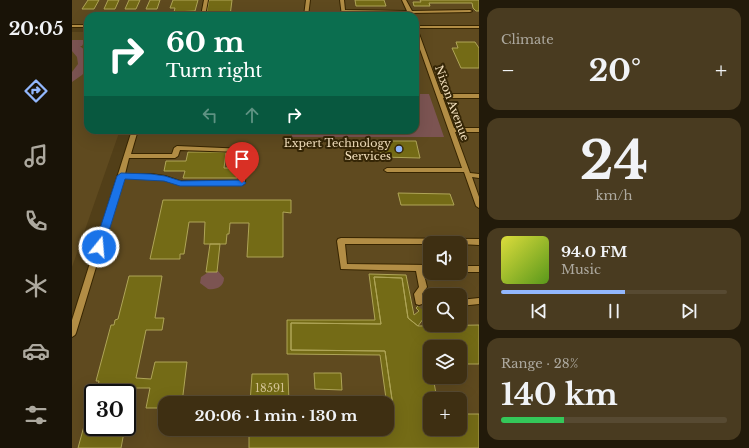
<!DOCTYPE html>
<meta charset="utf-8">
<style>
:root{--surface:#3e2f12;--page:#493b20;--text:#f1f3f6;--muted:#ada99f;--line:#574a32;--accent:#92b7fd}
body{margin:0;font-family:"Libre Baskerville",serif;background:var(--page);color:var(--text);height:100vh;display:flex;flex-direction:column;font-size:15px;white-space:nowrap}
*{box-sizing:border-box;margin:0}
p{font-size:13px;color:var(--muted)}
.icon{flex:none;width:22px;height:22px;fill:none;stroke:currentColor;stroke-width:2;stroke-linecap:round;stroke-linejoin:round}
.map{position:relative;flex:1;overflow:hidden}
.side{display:flex;flex-direction:column;gap:8px;padding:8px;background:#221a0a;width:270px}
.side>*{flex:none}
.hud{position:absolute;left:12px;top:12px;width:335px;height:122px;border-radius:12px;box-shadow:0 4px 16px #0002,0 0 0 1px var(--line);background:#0b6e4f;color:#fff;overflow:hidden}
.controls{position:absolute;left:351px;top:236px;display:grid;gap:8px}
.controls a{display:grid;place-items:center;width:44px;height:44px;border-radius:8px;background:var(--surface);box-shadow:0 4px 16px #0002,0 0 0 1px var(--line);font-size:20px}
.speed{position:absolute;left:12px;top:384px;display:flex;gap:8px;font-size:20px;font-weight:700;text-align:center}
.speed>*{display:grid;place-content:center;width:52px;height:52px;border-radius:50%;background:var(--surface);box-shadow:0 4px 16px #0002,0 0 0 1px var(--line);line-height:1}
.speed .limit{border:2px solid #111;border-radius:6px;background:#fff;color:#111}
.pin{position:absolute;display:grid;place-items:center;width:34px;height:34px;color:#fff;margin:-41px -17px;border-radius:50% 50% 50% 0;rotate:-45deg;box-shadow:0 0 4px #0007}
.pin .icon{rotate:45deg}
.me{position:absolute;width:44px;margin:-22px;rotate:17deg;stroke-linejoin:round;filter:drop-shadow(0 0 3px #0008)}
.turn{display:flex;align-items:center;gap:14px;height:84px;padding:0 16px;font-size:18px}
.turn .icon{width:52px;height:52px;stroke-width:2.5}
.turn b{display:block;font-size:28px;line-height:34px}
.lanes{display:flex;align-items:center;height:38px;padding:0 16px;background:#0003;justify-content:center;gap:20px;direction:ltr}
.lanes .off{opacity:.35}
.big{font-size:30px;font-weight:700;line-height:1.1}
.side .tile{flex:1;display:flex;flex-direction:column;justify-content:center;gap:6px;min-width:0;padding:0 14px;border-radius:12px;background:var(--page)}
.side .dial{align-items:center;gap:0}
.dial b{font-size:52px;line-height:1}
.song{display:flex;align-items:center;gap:12px}
.cover{width:48px;height:48px;border-radius:6px;background:linear-gradient(135deg,hsl(60 70% 55%),hsl(90 70% 35%))}
.played{height:4px;border-radius:2px;background:linear-gradient(90deg,var(--accent) 55%,var(--line) 55%)}
.keys{display:flex;justify-content:space-around;direction:ltr}
.heat{display:flex;justify-content:space-between;align-items:center;font-size:22px;direction:ltr}
.charge{height:6px;border-radius:3px;background:linear-gradient(90deg,#34c759 28%,var(--line) 0)}
.trip{position:absolute;left:86px;top:396px;width:236px;height:40px;border-radius:12px;background:var(--surface);box-shadow:0 4px 16px #0002,0 0 0 1px var(--line);font-weight:700;line-height:40px;text-align:center}
main{display:flex;flex:1;min-height:0}
.tabs{display:flex;flex-direction:column;width:72px;justify-content:space-around;align-items:center;background:#191307;color:var(--muted)}
.tabs .icon{width:28px;height:28px}
.tabs .active{color:var(--accent)}
.tabs b{font-size:18px;color:var(--text)}
.map>svg:first-child{display:block}
.built{fill:#5f4a1f;fill-rule:evenodd}
.green{fill:#7c5452}
.building{fill:#746b16;stroke:#afa557}
.lines{fill:none;stroke-linecap:round;stroke-linejoin:round}
.minor-tunnel{stroke:#6a5731;stroke-width:8;stroke-dasharray:8 4.5;stroke-linecap:butt}
.minor-casing{stroke:#372500;stroke-width:2}
.minor{fill:#b28d45;fill-rule:evenodd}
.route{fill:#1a73e8;stroke:#114b97}
.poi-dot{fill:#92b7fd;stroke:#352606;stroke-width:1.5}
.labels{text-anchor:middle;dominant-baseline:central;stroke-width:4;stroke-linejoin:round;paint-order:stroke}
.street-label{font-size:11px;fill:#f3e0bd;stroke:#352606}
.poi-label{font-size:11px;fill:#f3e0bd;stroke:#352606;text-anchor:end}
.near-number-label{font-size:11px;fill:#d3c393}
</style>
<main>
<nav class="tabs">
<b>20:05</b>
<svg class="icon active" aria-label="directions" viewBox="0 0 24 24"><path d="M12 3l9 9-9 9-9-9zM9 14v-3h6M13 9l2 2-2 2"/></svg>
<svg class="icon" aria-label="music" viewBox="0 0 24 24"><path d="M9 18V5l10-2v13"/><circle cx="6" cy="18" r="3"/><circle cx="16" cy="16" r="3"/></svg>
<svg class="icon" aria-label="phone" viewBox="0 0 24 24"><path d="M5 4h4l2 5-3 2q2 4 5 5l2-3 5 2v4C11 20 4 13 5 4z"/></svg>
<svg class="icon" aria-label="climate" viewBox="0 0 24 24"><path d="M12 3v18M4 7l16 10M4 17L20 7"/></svg>
<svg class="icon" aria-label="car" viewBox="0 0 24 24"><path d="M5 17H2v-5l4-1 3-4h7l3 4 3 1v5h-3M9 17h6M6 11h13"/><circle cx="7" cy="17" r="2"/><circle cx="17" cy="17" r="2"/></svg>
<svg class="icon" aria-label="filters" viewBox="0 0 24 24"><path d="M4 7h16M4 17h16"/><circle cx="9" cy="7" r="2"/><circle cx="15" cy="17" r="2"/></svg>
</nav>
<div class="map">
<svg width="407" height="448" viewBox="0 0 407 448">
<rect width="100%" height="100%" fill="#523f18"/>
<!-- built -->
<path class="built" d="M 0,0 L 407,0 L 407,448 L 0,448 L 0,333 L 63,130 L 343,130 L 343,16 L 16,16 L 16,26 L 0,26 ZM 358,243 L 388,243 L 388,273 L 358,273 ZM 358,295 L 388,295 L 388,325 L 358,325 ZM 358,347 L 388,347 L 388,377 L 358,377 ZM 21,393 L 55,393 L 55,427 L 21,427 ZM 358,399 L 388,399 L 388,429 L 358,429 ZM 93,403 L 315,403 L 315,429 L 93,429 Z
M 0,32 L 16,32 L 16,130 L 48,130 L 0,267 Z"/>
<!-- green -->
<path class="green" d="M 0,40 L 13,40 L 10,46 L 8,46 L 16,53 L 16,68 L 10,75 L 0,82 L 0,72 L 6,64 L 5,57 L 0,51 Z
M 343,94 L 357,94 L 372,137 L 220,137 L 220,130 L 343,130 Z
M 138,271 L 146,271 L 152,278 C 152,287 144,290 136,289 L 128,283 L 129,277 Z"/>
<!-- building -->
<path class="building" d="M 16,0 L 27,0 L 22,9 L 10,9 Z
M 36,0 L 47,0 L 43,9 L 32,9 Z
M 57,0 L 68,0 L 64,9 L 53,9 Z
M 78,0 L 88,0 L 85,9 L 74,9 Z
M 101,0 L 126,0 L 123,11 L 102,12 L 103,8 L 98,8 Z
M 137,0 L 160,0 L 158,16 L 134,16 Z
M 283,0 L 312,0 L 314,6 L 284,6 Z
M 348,0 L 407,0 L 407,11 L 404,11 L 401,8 L 400,3 L 357,3 L 358,6 L 342,6 L 341,2 L 349,2 Z
M 49,13 L 92,14 L 91,16 L 48,16 Z
M 384,42 L 403,42 L 407,48 L 407,68 L 389,68 L 380,48 L 386,48 Z
M 306,141 L 344,141 L 348,158 L 310,157 Z
M 116,152 L 154,152 L 152,168 L 166,168 L 165,178 L 111,178 L 113,171 L 92,171 L 94,161 L 114,161 Z
M 326,193 L 378,194 L 382,205 L 329,205 Z
M 91,200 L 219,200 L 219,213 L 211,212 L 211,257 L 175,257 L 177,223 L 158,223 L 157,234 L 155,234 L 154,244 L 132,244 L 133,222 L 117,222 L 112,254 L 108,254 L 108,259 L 78,259 Z
M 138,244 L 148,244 L 145,272 L 134,272 Z
M 297,274 L 334,275 L 342,315 L 347,311 L 344,308 L 354,298 L 358,301 L 358,318 L 354,315 L 346,326 L 336,318 L 330,278 L 302,277 L 309,324 L 219,323 L 219,350 L 313,351 L 322,413 L 316,413 L 308,355 L 215,354 L 215,320 L 303,320 Z
M 57,276 L 90,276 L 83,318 L 92,318 L 90,330 L 74,330 L 64,378 L 79,379 L 83,362 L 115,362 L 110,403 L 93,403 L 93,408 L 74,408 L 78,388 L 61,388 L 55,417 L 55,393 L 21,393 L 21,427 L 53,427 L 49,448 L 6,448 L 23,386 L 26,386 L 27,381 L 24,381 L 39,325 L 42,325 L 43,320 L 46,319 Z
M 302,277 L 330,278 L 336,318 L 346,326 L 407,325 L 407,364 L 388,364 L 388,347 L 358,347 L 358,377 L 361,377 L 365,399 L 358,399 L 358,429 L 388,429 L 388,414 L 407,414 L 407,448 L 177,448 L 177,429 L 315,429 L 315,413 L 322,413 L 313,351 L 219,350 L 219,323 L 309,324 Z
M 242,373 L 269,373 L 270,390 L 243,389 Z
M 180,374 L 216,374 L 217,403 L 178,403 Z"/>
<g class="lines">
<!-- minor-tunnel -->
<path class="minor-tunnel" d="M 347,302 L 358,310"/>
<!-- minor casing -->
<g class="minor-casing">
<path id="minor" d="M 132,0 L 136,0 L 133,16 L 129,16 Z
M 234,0 L 238,0 L 236,16 L 232,16 Z
M 268,0 L 272,0 L 273,10 L 335,11 L 330,0 L 334,0 L 340,11 L 398,10 L 400,11 L 398,12 L 341,13 L 341,16 L 337,16 L 336,13 L 274,12 L 274,16 L 270,16 Z
M 0,25 L 16,25 L 16,27 L 0,27 Z
M 343,26 L 407,26 L 407,28 L 345,28 L 369,94 L 407,94 L 407,98 L 371,98 L 382,128 L 407,128 L 407,132 L 383,132 L 398,173 L 407,174 L 407,178 L 400,177 L 407,197 L 407,208 L 404,206 L 392,172 L 315,172 L 312,170 L 315,168 L 390,168 L 343,35 Z
M 60,130 L 66,130 L 59,154 L 100,154 L 102,148 L 105,146 L 173,149 L 174,150 L 173,183 L 170,185 L 108,185 L 92,180 L 79,178 L 51,178 L 4,333 L 3,335 L 0,337 L 0,320 ZM 108,150 L 168,152 L 167,181 L 108,181 L 93,176 L 79,174 L 53,174 L 57,158 L 103,158 L 106,156 Z
M 269,238 L 407,239 L 407,245 L 388,244 L 388,243 L 358,243 L 358,244 L 273,244 L 275,264 L 358,265 L 358,271 L 351,271 L 355,287 L 350,294 L 351,302 L 350,304 L 347,305 L 344,304 L 342,294 L 347,287 L 344,271 L 269,269 L 265,241 L 266,239 Z
M 388,266 L 407,266 L 407,272 L 388,272 Z
M 407,298 L 407,304 L 388,306 L 388,300 Z"/>
</g>
<!-- minor -->
<use href="#minor" class="minor"/>
</g>
<!-- route -->
<path class="route" d="M 49,173 L 79,174 L 93,176 L 109,181 L 170,180 L 174,183 L 170,186 L 108,186 L 92,181 L 53,179 L 32,247 L 31,249 L 24,249 L 22,247 L 45,176 Z"/>
<!-- markers -->
<circle class="poi-dot" cx="327" cy="149" r="4"/>
<g class="labels">
<!-- street labels -->
<g class="street-label">
<text transform="translate(380 103) rotate(70)">Nixon Avenue</text>
</g>
<!-- poi labels -->
<g class="poi-label">
<text x="319" y="143">Expert Technology<tspan x="319" dy="13">Services</tspan></text>
</g>
<!-- near-number labels -->
<g class="near-number-label">
<text x="198" y="388">18591</text>
</g>
</g>
</svg>
<div class="controls">
<a><svg class="icon" aria-label="sound" viewBox="0 0 24 24"><path d="M4 9h4l5-4v14l-5-4H4zM17 9q2 3 0 6"/></svg></a>
<a><svg class="icon" aria-label="search" viewBox="0 0 24 24"><circle cx="10" cy="10" r="6"/><path d="M15 15l6 6"/></svg></a>
<a><svg class="icon" aria-label="layers" viewBox="0 0 24 24"><path d="M12 4l9 5-9 5-9-5zM3 14l9 5 9-5"/></svg></a>
<a>+</a>
</div>
<div class="speed"><div class="limit">30</div></div>
<div class="pin" style="left:170px;top:183px;background:#d93025"><svg class="icon" aria-label="arrive" viewBox="0 0 24 24"><path d="M6 21V4h12l-3 4 3 4H6"/></svg></div>
<svg class="me" style="left:27px;top:247px" viewBox="-20 -20 40 40"><circle r="17" fill="#1a73e8" stroke="#fff" stroke-width="3"/><path d="M0-11L8 9 0 5-8 9z" fill="#fff"/></svg>
<div class="trip">20:06 · 1 min · 130 m</div>
<div class="hud">
<div class="turn"><svg class="icon" aria-label="right" viewBox="0 0 24 24"><path d="M7 20v-9h11M14 6l5 5-5 5"/></svg><div><b>60 m</b>Turn right</div></div>
<div class="lanes"><svg class="icon off" aria-label="left" viewBox="0 0 24 24"><path d="M17 20v-9H6M10 6l-5 5 5 5"/></svg><svg class="icon off" aria-label="ahead" viewBox="0 0 24 24"><path d="M12 20V5M6 11l6-6 6 6"/></svg><svg class="icon" aria-label="right" viewBox="0 0 24 24"><path d="M7 20v-9h11M14 6l5 5-5 5"/></svg></div>
</div>
</div>
<section class="side">
<div class="tile"><p>Climate</p>
<div class="heat"><a>−</a><b class="big">20°</b><a>+</a></div>
</div>
<div class="tile dial"><b>24</b><p>km/h</p></div>
<div class="tile">
<div class="song"><i class="cover"></i><div><b>94.0 FM</b><p>Music</p></div></div>
<div class="played"></div>
<div class="keys"><svg class="icon" aria-label="previous" viewBox="0 0 24 24"><path d="M18 5L8 12l10 7zM5 5v14"/></svg><svg class="icon" aria-label="pause" viewBox="0 0 24 24"><path d="M8 5v14M16 5v14"/></svg><svg class="icon" aria-label="next" viewBox="0 0 24 24"><path d="M6 5l10 7-10 7zM19 5v14"/></svg></div>
</div>
<div class="tile"><p>Range · 28%</p><b class="big">140 km</b><div class="charge"></div></div>
</section>
</main>
